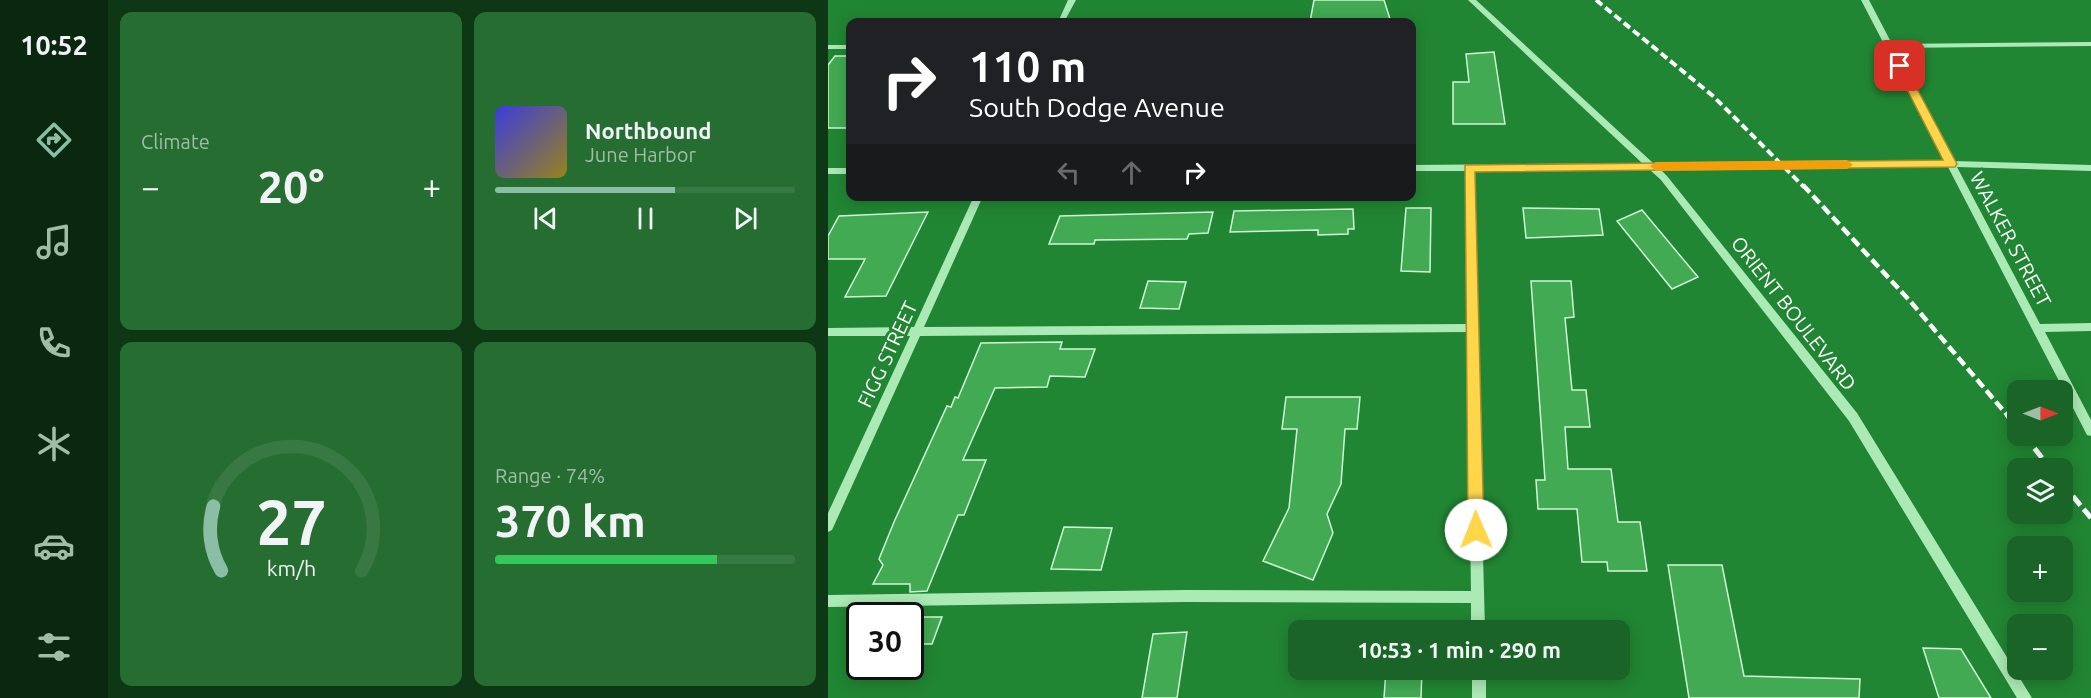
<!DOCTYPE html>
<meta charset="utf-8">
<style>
:root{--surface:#196426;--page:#266d32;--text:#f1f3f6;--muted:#9fbda7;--line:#377843;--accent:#8abfa5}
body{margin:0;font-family:Ubuntu,sans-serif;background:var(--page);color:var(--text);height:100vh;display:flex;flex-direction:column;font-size:22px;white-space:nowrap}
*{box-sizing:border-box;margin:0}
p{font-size:20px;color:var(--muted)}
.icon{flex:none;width:33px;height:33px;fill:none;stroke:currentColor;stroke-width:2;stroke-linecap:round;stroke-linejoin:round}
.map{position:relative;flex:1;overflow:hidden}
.side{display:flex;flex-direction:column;gap:12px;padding:12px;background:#0e3715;width:720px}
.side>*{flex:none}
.hud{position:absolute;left:18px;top:18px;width:570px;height:183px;border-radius:12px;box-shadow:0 3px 15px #0003;background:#202124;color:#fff;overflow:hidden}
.needle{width:39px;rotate:90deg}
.tools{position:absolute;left:1179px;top:380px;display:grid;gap:12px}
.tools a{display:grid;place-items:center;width:66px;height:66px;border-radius:12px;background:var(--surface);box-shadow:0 3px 15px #0003;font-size:30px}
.speed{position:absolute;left:18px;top:602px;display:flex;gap:12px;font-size:30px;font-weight:700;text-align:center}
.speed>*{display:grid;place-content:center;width:78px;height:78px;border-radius:50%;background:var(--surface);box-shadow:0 3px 15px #0003;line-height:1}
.speed .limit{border:3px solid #111;border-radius:9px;background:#fff;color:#111}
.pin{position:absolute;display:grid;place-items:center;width:51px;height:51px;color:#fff;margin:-26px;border-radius:12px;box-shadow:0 3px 9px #0006}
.me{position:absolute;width:66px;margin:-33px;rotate:359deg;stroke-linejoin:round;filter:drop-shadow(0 0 4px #0008)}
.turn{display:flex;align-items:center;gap:21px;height:126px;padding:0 24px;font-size:27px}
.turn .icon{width:78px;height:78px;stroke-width:2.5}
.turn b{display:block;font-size:42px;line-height:51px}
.lanes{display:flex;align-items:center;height:57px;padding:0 24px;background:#0003;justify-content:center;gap:30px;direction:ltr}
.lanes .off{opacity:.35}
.big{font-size:45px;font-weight:600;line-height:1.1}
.side .card{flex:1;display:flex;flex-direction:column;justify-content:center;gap:9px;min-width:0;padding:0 21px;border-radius:12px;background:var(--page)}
.side .dial{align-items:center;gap:0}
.dial svg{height:156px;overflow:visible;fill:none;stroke:var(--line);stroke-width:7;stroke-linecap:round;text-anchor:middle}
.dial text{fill:var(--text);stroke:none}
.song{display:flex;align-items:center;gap:18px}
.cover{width:72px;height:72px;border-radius:9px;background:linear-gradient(135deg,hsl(240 70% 55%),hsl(50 70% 35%))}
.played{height:6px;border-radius:3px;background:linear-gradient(90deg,var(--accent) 60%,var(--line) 60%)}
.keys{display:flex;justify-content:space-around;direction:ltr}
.heat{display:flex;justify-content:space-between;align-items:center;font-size:33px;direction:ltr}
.charge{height:9px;border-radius:4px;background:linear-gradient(90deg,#34c759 74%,var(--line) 0)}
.side .tiles{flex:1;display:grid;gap:12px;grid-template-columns:repeat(2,1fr)}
.trip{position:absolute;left:460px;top:620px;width:342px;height:60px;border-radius:12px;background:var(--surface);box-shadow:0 3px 15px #0003;font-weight:600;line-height:60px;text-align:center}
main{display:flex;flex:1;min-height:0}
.tabs{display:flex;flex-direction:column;width:108px;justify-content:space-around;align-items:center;background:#0a280f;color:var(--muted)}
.tabs .icon{width:42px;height:42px}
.tabs .active{color:var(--accent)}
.tabs b{font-size:27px;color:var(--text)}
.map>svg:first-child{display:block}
.building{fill:#41aa53;stroke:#cff7d5;stroke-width:1.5}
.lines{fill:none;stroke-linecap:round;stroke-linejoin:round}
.minor{fill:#abe9b5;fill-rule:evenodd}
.rail-far2{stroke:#fff;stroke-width:4;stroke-dasharray:8 4;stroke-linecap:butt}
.rail-far1{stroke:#fff;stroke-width:4.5;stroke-dasharray:10 4.5;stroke-linecap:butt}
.rail{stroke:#fff;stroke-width:5;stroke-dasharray:12 5;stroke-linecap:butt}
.route{fill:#ffd54a;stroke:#a68a30;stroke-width:1.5}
.slow{fill:#f59e0b}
.labels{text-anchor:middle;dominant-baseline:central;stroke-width:6;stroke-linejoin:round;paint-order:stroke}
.street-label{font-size:20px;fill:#fff;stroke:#218633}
</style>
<main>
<nav class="tabs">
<b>10:52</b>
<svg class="icon active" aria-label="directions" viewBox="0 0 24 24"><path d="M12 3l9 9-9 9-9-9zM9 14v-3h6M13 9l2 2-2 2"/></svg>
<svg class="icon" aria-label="music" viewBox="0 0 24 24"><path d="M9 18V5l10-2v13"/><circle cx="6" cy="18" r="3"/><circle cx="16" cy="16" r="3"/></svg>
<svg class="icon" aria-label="phone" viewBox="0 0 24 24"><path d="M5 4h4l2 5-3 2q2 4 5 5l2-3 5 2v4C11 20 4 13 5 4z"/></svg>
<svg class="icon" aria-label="climate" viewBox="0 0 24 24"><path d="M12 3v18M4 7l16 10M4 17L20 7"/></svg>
<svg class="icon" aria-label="car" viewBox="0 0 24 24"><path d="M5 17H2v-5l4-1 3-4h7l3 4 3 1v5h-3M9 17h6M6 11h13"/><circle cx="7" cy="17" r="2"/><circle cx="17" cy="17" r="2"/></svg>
<svg class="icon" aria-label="filters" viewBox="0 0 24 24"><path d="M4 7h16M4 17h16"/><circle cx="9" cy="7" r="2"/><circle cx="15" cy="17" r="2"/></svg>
</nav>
<section class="side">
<div class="tiles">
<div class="card"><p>Climate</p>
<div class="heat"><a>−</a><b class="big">20°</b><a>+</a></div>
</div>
<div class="card">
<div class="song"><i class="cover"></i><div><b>Northbound</b><p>June Harbor</p></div></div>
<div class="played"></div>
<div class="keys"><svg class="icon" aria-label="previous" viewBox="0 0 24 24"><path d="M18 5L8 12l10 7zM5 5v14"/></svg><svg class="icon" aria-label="pause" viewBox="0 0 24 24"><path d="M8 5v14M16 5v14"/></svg><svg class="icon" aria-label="next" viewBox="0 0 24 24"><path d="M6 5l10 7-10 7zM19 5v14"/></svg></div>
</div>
<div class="card dial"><svg viewBox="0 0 100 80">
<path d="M14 69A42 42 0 1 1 86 69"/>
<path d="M14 69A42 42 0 0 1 10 36" stroke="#8abfa5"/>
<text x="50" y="56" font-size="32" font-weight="700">27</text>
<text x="50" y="72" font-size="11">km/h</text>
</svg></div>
<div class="card"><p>Range · 74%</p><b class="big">370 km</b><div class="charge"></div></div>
</div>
</section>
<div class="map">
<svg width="1263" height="698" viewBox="0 0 1263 698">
<rect width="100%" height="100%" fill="#218633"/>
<!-- building -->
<path class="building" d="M 486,0 L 556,0 L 562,19 L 543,22 L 482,22 Z
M 666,52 L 677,124 L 625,124 L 625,82 L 641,82 L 638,54 Z
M 7,56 L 22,56 L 22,128 L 0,128 L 0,65 Z
M 578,208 L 603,208 L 602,272 L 573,271 Z
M 695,208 L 771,209 L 775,235 L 698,238 Z
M 525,209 L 526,229 L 520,229 L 520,234 L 490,235 L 490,230 L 402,232 L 406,211 Z
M 814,210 L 870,277 L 844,289 L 789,221 Z
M 100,212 L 58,296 L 17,297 L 37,259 L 0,259 L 0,236 L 11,216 Z
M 385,212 L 380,233 L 361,234 L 359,239 L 267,240 L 266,244 L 221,244 L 232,216 Z
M 320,281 L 358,282 L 351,309 L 312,308 Z
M 703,281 L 743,281 L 746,317 L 737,318 L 744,390 L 758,390 L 762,427 L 737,427 L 740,469 L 783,469 L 790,522 L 812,522 L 819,571 L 780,571 L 779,562 L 754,562 L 749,509 L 710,509 L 708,480 L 717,480 Z
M 234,342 L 232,349 L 267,349 L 257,377 L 222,376 L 219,387 L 167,388 L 135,460 L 158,460 L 136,515 L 130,515 L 99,591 L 82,592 L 82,584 L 45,584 L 55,565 L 51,559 L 66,522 L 119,406 L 123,407 L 127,397 L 130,398 L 153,343 Z
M 458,397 L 532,397 L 529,429 L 517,429 L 513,484 L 499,514 L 505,533 L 485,580 L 435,561 L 461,508 L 469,429 L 454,429 Z
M 236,527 L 284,528 L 273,570 L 223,569 Z
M 840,565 L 894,565 L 916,676 L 1032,679 L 1031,698 L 861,698 Z
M 82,608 L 93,608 L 89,617 L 114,617 L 104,644 L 82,644 Z
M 359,632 L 349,698 L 314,698 L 325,634 Z
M 1095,648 L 1133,649 L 1163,698 L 1111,698 Z
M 558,669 L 594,669 L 593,698 L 556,698 Z"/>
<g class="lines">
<!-- minor -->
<path class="minor" d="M 240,0 L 248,0 L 236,22 L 230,22 Z
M 640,0 L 648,0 L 825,163 L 1117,161 L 1033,0 L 1041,0 L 1064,44 L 1263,42 L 1263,46 L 1066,48 L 1126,161 L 1263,165 L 1263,171 L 1129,167 L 1212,324 L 1263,323 L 1263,331 L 1217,332 L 1263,420 L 1263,436 L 1259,435 L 1120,167 L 832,169 L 839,176 L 1029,413 L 1204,698 L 1189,698 L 1021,421 L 833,180 L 821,169 L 645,171 L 657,630 L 643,630 L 643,603 L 358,602 L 0,607 L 0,595 L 358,590 L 643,591 L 639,332 L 92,336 L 4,530 L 0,532 L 0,513 L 82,336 L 0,336 L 0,328 L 86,327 L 146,196 L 155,196 L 96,327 L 639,324 L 637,171 L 584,171 L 584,165 L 814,163 Z
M 0,45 L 22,45 L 22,49 L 0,49 Z
M 0,168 L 22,168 L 22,174 L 0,174 Z
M 644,669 L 658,669 L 658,698 L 644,698 Z"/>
<!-- rail-far2 -->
<path class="rail-far2" d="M 768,0 L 885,96 L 976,187"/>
<!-- rail-far1 -->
<path class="rail-far1" d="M 975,185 L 1082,301 L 1180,416"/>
<!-- rail -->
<path class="rail" d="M 1179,415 L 1190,428
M 1196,435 L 1222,468
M 1234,483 L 1263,518"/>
</g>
<!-- route -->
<path class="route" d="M 1072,63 L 1077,66 L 1129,164 L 1127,167 L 647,172 L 656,530 L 654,535 L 648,538 L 643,535 L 640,530 L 637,165 L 1115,160 L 1067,66 Z"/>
<!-- slow -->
<path class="slow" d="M 1019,160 L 1025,165 L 1019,169 L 828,171 L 822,166 L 828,162 Z"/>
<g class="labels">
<!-- street labels -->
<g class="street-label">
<text transform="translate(1183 239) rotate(62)">WALKER STREET</text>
<text transform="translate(966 313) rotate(52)">ORIENT BOULEVARD</text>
<text transform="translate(59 354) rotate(-65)">FIGG STREET</text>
</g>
</g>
</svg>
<div class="tools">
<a><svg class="needle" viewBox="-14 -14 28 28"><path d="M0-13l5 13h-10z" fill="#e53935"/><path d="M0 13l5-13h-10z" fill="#9fbda7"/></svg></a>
<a><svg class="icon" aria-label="layers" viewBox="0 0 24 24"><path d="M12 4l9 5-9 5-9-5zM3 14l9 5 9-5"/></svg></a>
<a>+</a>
<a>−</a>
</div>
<div class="speed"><div class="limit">30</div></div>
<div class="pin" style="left:1072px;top:66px;background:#d93025"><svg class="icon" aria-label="arrive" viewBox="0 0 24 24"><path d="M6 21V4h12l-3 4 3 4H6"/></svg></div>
<svg class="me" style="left:648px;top:530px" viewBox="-20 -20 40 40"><circle r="19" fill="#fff"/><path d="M0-13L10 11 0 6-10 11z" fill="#ffd54a"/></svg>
<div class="trip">10:53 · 1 min · 290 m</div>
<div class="hud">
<div class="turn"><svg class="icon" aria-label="right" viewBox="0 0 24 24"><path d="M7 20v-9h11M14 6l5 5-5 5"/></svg><div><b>110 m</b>South Dodge Avenue</div></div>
<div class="lanes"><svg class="icon off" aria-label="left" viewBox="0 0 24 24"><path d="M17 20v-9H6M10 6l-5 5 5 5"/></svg><svg class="icon off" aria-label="ahead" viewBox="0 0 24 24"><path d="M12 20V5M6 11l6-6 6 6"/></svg><svg class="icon" aria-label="right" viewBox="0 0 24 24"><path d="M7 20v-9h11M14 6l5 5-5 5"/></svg></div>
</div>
</div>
</main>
